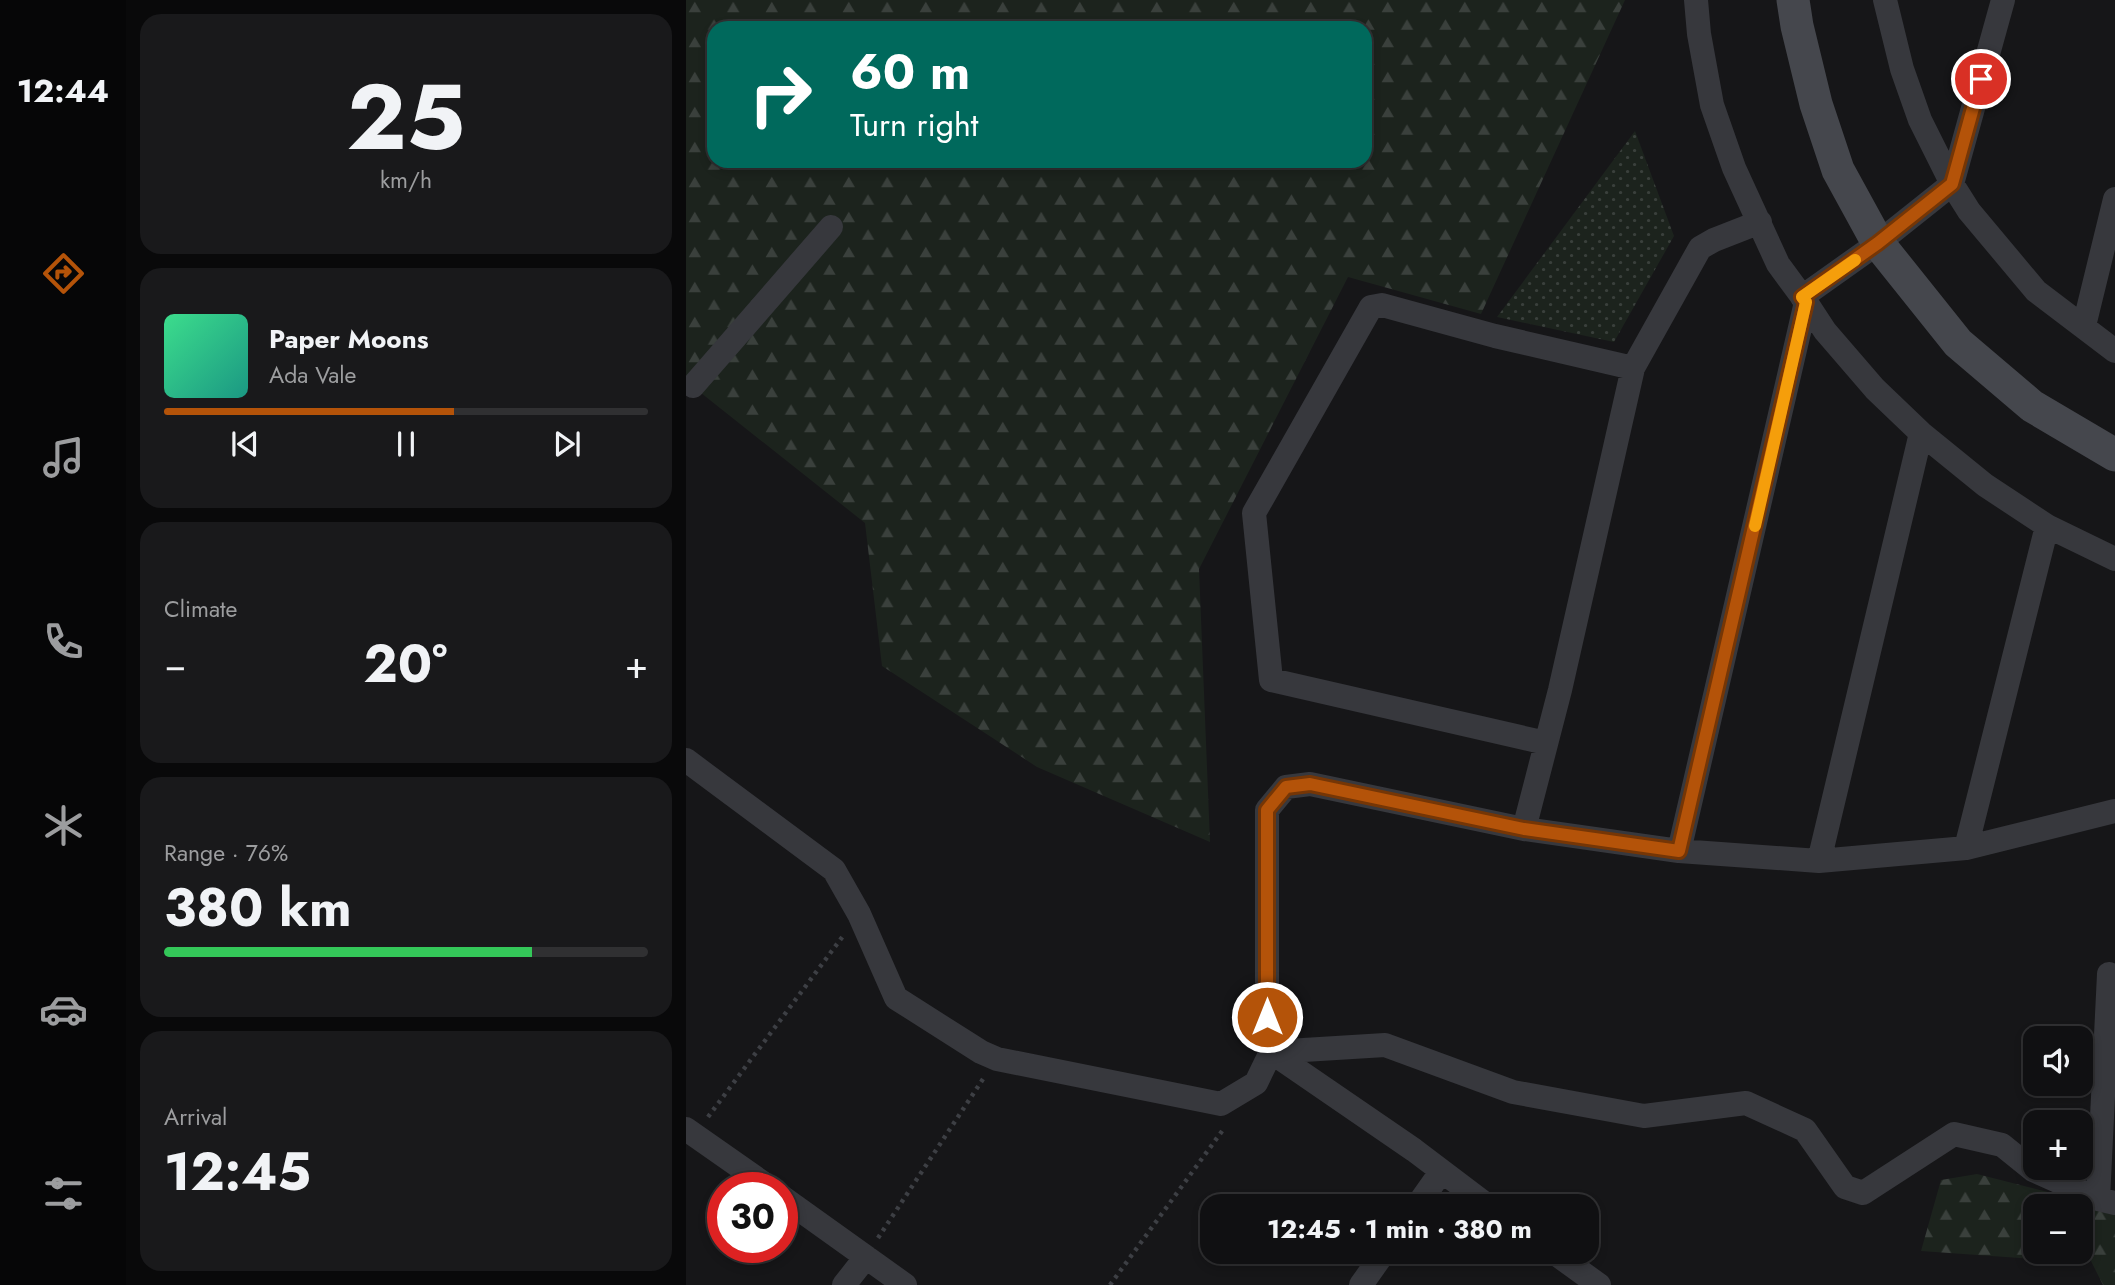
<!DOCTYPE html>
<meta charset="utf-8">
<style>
:root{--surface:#101012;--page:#19191b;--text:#f1f3f6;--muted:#9c9d9f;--line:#303032;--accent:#b45309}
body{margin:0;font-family:Jost,sans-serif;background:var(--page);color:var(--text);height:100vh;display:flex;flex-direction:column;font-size:26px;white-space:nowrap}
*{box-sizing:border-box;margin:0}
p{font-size:23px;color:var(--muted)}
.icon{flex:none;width:38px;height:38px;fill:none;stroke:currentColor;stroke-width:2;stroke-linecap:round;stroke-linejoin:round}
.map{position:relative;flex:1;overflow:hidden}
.details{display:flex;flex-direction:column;gap:14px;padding:14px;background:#09090a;width:560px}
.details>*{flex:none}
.banner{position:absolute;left:21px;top:21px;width:665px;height:147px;border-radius:21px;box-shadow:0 4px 10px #0003,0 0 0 2px var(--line);background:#00695c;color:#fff;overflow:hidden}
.controls{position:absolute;left:1337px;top:1026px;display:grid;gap:14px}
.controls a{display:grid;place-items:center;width:70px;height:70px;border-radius:14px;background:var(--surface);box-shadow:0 4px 10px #0003,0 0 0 2px var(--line);font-size:35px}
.speed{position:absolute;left:21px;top:1172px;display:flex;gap:14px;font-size:35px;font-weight:700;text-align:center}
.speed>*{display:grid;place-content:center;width:91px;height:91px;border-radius:50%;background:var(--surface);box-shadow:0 4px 10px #0003,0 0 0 2px var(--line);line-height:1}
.speed .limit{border:10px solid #d22;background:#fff;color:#111}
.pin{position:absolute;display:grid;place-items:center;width:60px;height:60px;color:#fff;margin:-30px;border:4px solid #fff;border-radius:50%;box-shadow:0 2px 7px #0007}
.me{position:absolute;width:77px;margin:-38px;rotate:0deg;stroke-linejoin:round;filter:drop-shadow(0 0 5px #0008)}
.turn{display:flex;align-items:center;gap:24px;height:147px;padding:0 28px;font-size:32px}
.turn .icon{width:91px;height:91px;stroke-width:2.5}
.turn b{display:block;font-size:49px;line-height:60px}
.big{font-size:52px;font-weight:700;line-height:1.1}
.details .widget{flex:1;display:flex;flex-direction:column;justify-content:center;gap:10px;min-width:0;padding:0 24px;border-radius:21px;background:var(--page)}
.details .dial{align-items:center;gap:0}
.dial b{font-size:91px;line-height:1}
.song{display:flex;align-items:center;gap:21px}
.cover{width:84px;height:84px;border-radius:10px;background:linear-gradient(135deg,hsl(150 70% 55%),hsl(170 70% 35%))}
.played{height:7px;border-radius:4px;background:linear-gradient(90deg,var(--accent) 60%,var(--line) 60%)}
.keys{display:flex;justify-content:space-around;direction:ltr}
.heat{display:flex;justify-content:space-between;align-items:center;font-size:38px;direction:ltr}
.charge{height:10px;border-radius:5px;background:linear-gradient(90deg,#34c759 76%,var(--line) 0)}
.trip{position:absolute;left:514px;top:1194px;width:399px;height:70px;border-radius:21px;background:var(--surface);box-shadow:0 4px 10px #0003,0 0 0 2px var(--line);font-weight:700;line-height:70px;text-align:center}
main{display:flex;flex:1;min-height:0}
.tab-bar{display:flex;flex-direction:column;width:126px;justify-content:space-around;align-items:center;background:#060607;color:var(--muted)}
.tab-bar .icon{width:49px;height:49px}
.tab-bar .selected{color:var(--accent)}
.tab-bar b{font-size:32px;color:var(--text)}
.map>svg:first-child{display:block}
.forest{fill:url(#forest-firs);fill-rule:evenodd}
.park{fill:url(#park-dots)}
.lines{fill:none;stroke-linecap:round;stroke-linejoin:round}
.path{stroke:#3d3f44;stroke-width:4.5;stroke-dasharray:3.5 5;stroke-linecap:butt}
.street{stroke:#37383d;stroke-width:24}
.secondary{stroke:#45474d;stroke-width:33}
.route-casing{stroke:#753606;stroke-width:18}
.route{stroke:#b45309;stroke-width:12}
.slow{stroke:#f59e0b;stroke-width:12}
</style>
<main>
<nav class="tab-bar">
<b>12:44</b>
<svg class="icon selected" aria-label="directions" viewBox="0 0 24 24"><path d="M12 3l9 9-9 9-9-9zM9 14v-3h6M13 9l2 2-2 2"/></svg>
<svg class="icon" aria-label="music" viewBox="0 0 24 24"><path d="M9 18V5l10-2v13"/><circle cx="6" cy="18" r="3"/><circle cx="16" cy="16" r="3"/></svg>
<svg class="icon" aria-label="phone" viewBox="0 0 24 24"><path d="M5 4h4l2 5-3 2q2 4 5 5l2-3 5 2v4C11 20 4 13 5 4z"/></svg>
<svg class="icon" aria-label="climate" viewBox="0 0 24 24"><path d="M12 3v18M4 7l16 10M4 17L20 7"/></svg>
<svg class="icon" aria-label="car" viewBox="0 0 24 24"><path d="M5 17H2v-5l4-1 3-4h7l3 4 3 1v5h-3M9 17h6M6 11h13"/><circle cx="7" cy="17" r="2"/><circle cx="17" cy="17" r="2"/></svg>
<svg class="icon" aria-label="filters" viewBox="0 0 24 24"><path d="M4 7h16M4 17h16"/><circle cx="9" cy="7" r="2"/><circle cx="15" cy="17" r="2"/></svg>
</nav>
<section class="details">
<div class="widget dial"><b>25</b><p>km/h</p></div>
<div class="widget">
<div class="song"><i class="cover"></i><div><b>Paper Moons</b><p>Ada Vale</p></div></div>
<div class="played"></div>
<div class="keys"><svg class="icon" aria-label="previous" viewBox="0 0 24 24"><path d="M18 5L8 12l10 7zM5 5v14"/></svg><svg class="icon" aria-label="pause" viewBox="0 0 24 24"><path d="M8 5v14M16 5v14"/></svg><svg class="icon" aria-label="next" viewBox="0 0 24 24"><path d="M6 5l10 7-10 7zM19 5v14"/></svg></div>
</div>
<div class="widget"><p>Climate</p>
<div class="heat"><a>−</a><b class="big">20°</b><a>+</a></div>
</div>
<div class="widget"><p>Range · 76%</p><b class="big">380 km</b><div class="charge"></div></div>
<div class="widget"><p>Arrival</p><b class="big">12:45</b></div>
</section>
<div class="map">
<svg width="1429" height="1285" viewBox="0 0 1429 1285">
<defs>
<pattern id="forest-firs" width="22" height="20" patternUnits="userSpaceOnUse" patternTransform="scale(1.75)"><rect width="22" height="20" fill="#1c231d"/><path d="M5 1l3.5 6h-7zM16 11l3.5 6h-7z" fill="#3a403c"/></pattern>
<pattern id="park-dots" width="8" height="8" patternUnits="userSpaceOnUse" patternTransform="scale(1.75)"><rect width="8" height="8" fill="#1c231d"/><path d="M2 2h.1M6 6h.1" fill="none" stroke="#3a403c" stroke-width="1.8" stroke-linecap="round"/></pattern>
</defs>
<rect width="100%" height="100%" fill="#161618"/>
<!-- forest -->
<path class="forest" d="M 0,0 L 939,0 L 795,314 L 662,277 L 513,569 L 524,842 L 351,767 L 196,666 L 179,523 L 0,381 ZM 28,28 L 679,28 L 679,161 L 28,161 Z
M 1291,1174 L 1429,1209 L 1429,1285 L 1417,1285 L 1397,1245 L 1395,1245 L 1395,1206 L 1349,1206 L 1349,1251 L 1375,1251 L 1348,1259 L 1235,1251 L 1255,1180 Z"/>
<!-- park -->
<path class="park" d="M 949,131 L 988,236 L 928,342 L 811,317 Z"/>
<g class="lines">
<!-- path -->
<path class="path" d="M 22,1117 L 157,936
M 192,1238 L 297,1079
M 424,1285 L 539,1127"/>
<!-- street -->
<path class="street" d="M 1010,0 L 1013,34 L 1026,105 L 1048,168 L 1092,264 L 1120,302 L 1139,331 L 1189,389 L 1235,433 L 1299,485 L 1361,526 L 1429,559
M 1199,0 L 1216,69 L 1234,120 L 1266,184 L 1283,211 L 1350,291 L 1429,351
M 1116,297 L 1192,243 L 1266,184 L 1317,0
M 1398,326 L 1429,199
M 7,386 L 145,227
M 860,743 L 585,680 L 568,513 L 685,307 L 696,305 L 809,336 L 947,368
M 0,760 L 148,870 L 173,914 L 210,998 L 295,1052 L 311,1059 L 535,1104 L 570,1083 L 585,1052 L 581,1017 L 581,810 L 600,787 L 624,784 L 838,829 L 993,851 L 1133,861 L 1280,848 L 1429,811
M 838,829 L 874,690 L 947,368 L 1014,248 L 1028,240 L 1074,222
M 1280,848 L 1361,526
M 993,851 L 1120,302
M 1133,861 L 1235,433
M 1423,974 L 1412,1199 L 1429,1203
M 585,1052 L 699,1045 L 827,1092 L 958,1116 L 1060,1103 L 1119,1130 L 1159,1187 L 1177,1193 L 1268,1134 L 1316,1145 L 1347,1170 L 1412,1199
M 585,1052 L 728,1150 L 802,1206
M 0,1129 L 84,1188
M 96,1197 L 219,1285
M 731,1206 L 755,1172
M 866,1251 L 913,1285
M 158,1285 L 180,1257
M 675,1285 L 699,1251"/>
<!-- secondary -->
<path class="secondary" d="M 1107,0 L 1111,26 L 1130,104 L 1152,170 L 1192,243 L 1272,343 L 1346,406 L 1429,455"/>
</g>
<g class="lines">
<!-- route casing -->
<g class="route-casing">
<path id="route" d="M 581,1017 L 581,810 L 600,787 L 624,784 L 838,829 L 993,851 L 1120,302 L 1116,297 L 1192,243 L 1266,184 L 1295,79"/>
</g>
<!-- route -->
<use href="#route" class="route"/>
<!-- slow -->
<path class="slow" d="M 1069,526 L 1120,302 L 1116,297 L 1169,260"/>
</g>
</svg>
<div class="controls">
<a><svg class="icon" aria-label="sound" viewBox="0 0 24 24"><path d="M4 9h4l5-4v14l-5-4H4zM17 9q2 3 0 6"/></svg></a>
<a>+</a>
<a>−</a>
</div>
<div class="speed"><div class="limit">30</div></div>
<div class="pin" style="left:1295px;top:79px;background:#d93025"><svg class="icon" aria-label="arrive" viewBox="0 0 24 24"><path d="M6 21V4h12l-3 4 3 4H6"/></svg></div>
<svg class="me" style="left:581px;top:1017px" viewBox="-20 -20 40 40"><circle r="17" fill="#b45309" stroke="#fff" stroke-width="3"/><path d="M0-11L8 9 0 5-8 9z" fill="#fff"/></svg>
<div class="trip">12:45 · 1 min · 380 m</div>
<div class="banner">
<div class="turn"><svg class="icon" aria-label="right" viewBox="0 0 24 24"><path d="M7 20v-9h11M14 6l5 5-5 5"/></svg><div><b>60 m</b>Turn right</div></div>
</div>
</div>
</main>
